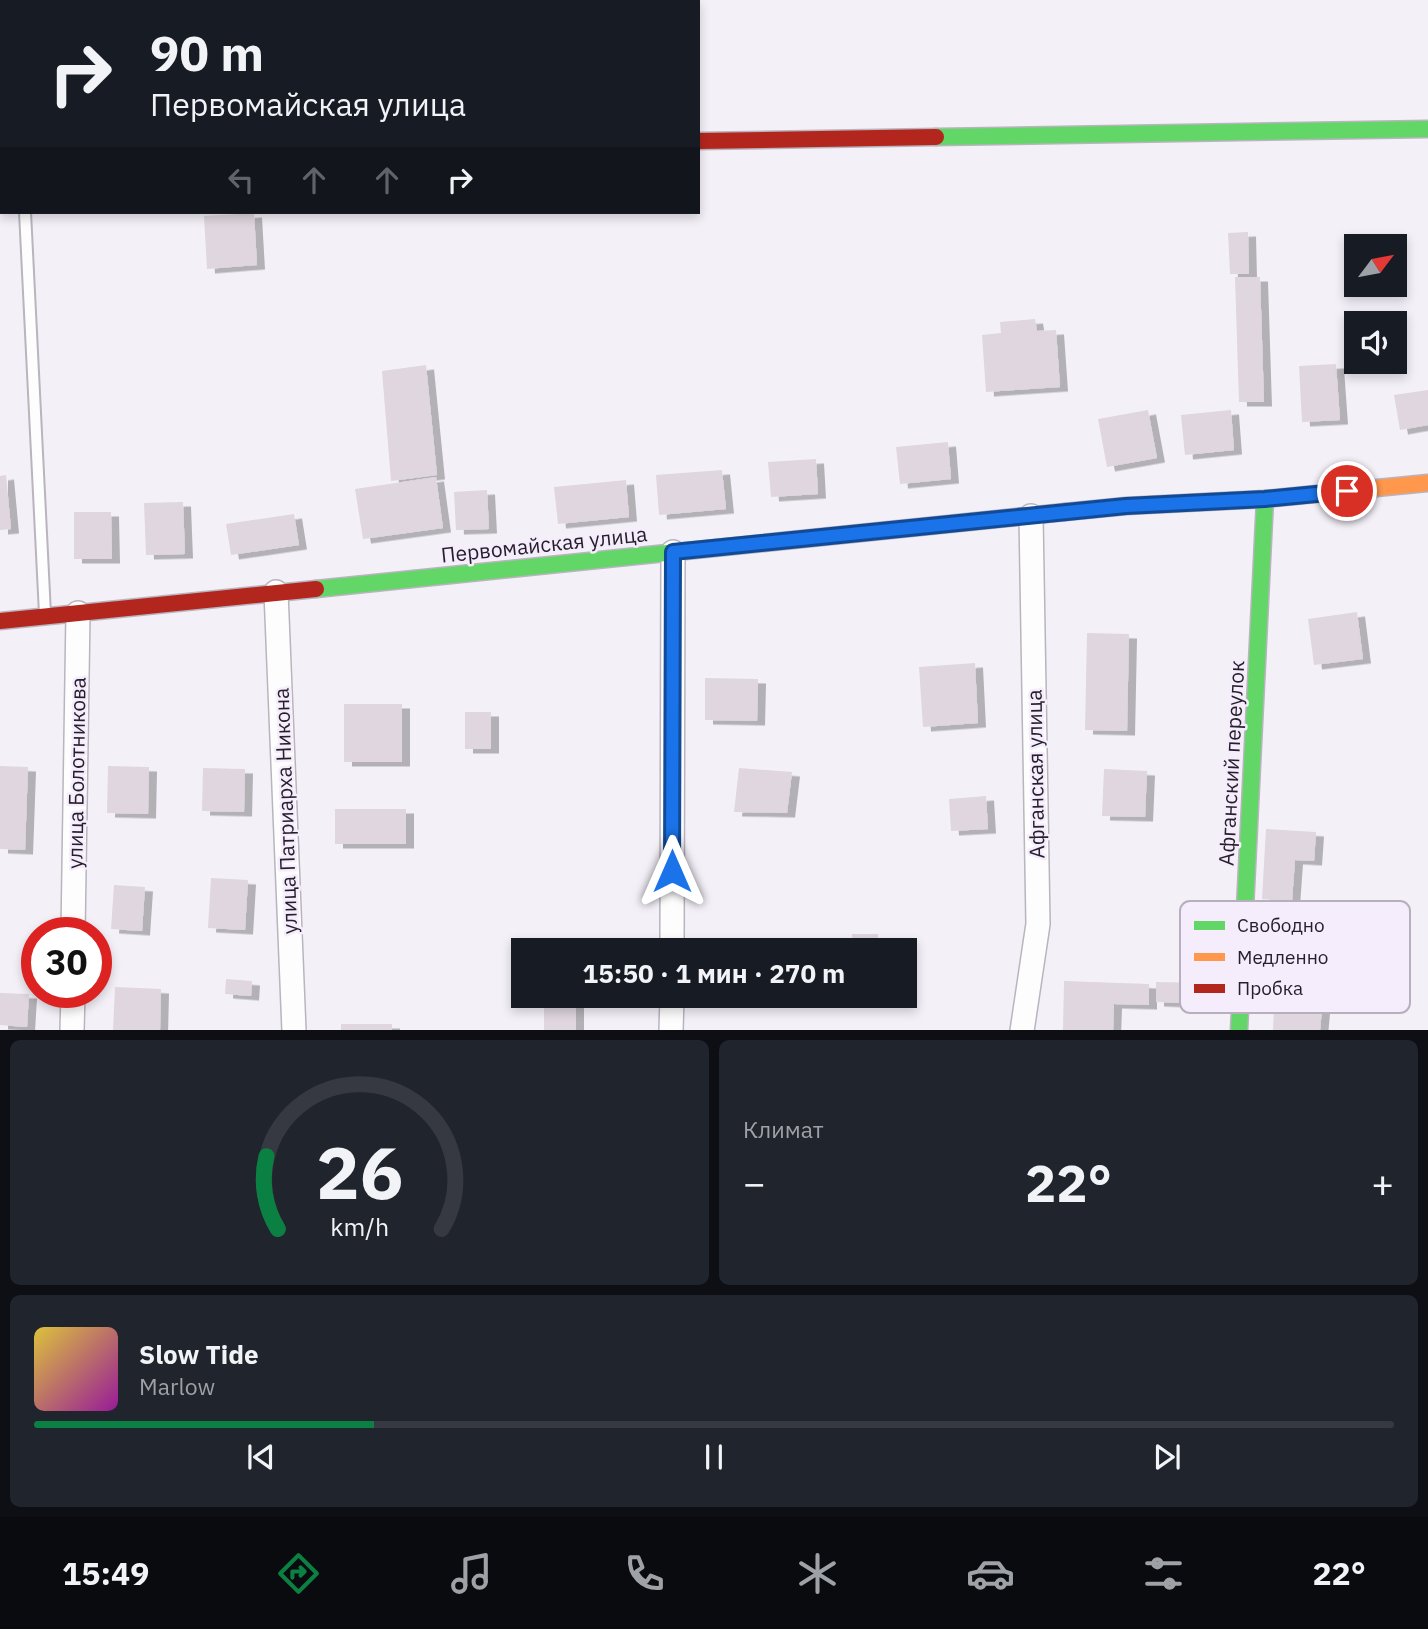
<!DOCTYPE html>
<html lang="ru">
<meta charset="utf-8">
<style>
:root{--surface:#171b24;--page:#20242c;--text:#f1f3f6;--muted:#9ea1a6;--line:#363941;--accent:#0b8043}
body{margin:0;font-family:"IBM Plex Sans",sans-serif;background:var(--page);color:var(--text);height:100vh;display:flex;flex-direction:column;font-size:26px;white-space:nowrap}
*{box-sizing:border-box;margin:0}
p{font-size:23px;color:var(--muted)}
.icon{flex:none;width:38px;height:38px;fill:none;stroke:currentColor;stroke-width:2;stroke-linecap:round;stroke-linejoin:round}
.map{position:relative;height:1030px;overflow:hidden}
.side{display:flex;flex-direction:column;gap:10px;padding:10px;background:#0d0f14;flex:1}
.side>*{flex:none}
.hud{position:absolute;left:0px;top:0px;width:700px;height:214px;box-shadow:0 4px 10px #0003;background:#171b24;color:var(--text);overflow:hidden}
.needle{width:46px;rotate:58deg}
.fabs{position:absolute;left:1344px;top:234px;display:grid;gap:14px}
.fabs a{display:grid;place-items:center;width:63px;height:63px;border-radius:0px;background:var(--surface);box-shadow:0 4px 10px #0003;font-size:35px}
.speed{position:absolute;left:21px;top:917px;display:flex;gap:14px;font-size:35px;font-weight:700;text-align:center}
.speed>*{display:grid;place-content:center;width:91px;height:91px;border-radius:50%;background:var(--surface);box-shadow:0 4px 10px #0003;line-height:1}
.speed .limit{border:10px solid #d22;background:#fff;color:#111}
.pin{position:absolute;display:grid;place-items:center;width:60px;height:60px;color:#fff;margin:-30px;border:4px solid #fff;border-radius:50%;box-shadow:0 2px 7px #0007}
.me{position:absolute;width:77px;margin:-38px;rotate:0deg;stroke-linejoin:round;filter:drop-shadow(0 0 5px #0008)}
.turn{display:flex;align-items:center;gap:24px;height:147px;padding:0 35px;font-size:32px}
.turn .icon{width:91px;height:91px;stroke-width:2.5}
.turn b{display:block;font-size:49px;line-height:60px}
.lanes{display:flex;align-items:center;height:66px;padding:0 35px;background:#0003;justify-content:center;gap:35px;direction:ltr}
.lanes .off{opacity:.35}
.big{font-size:52px;font-weight:700;line-height:1.1}
.side .card{flex:1;display:flex;flex-direction:column;justify-content:center;gap:10px;min-width:0;padding:0 24px;border-radius:10px;background:var(--page)}
.side .dial{align-items:center;gap:0}
.dial svg{height:182px;overflow:visible;fill:none;stroke:var(--line);stroke-width:7;stroke-linecap:round;text-anchor:middle}
.dial text{fill:var(--text);stroke:none}
.song{display:flex;align-items:center;gap:21px}
.cover{width:84px;height:84px;border-radius:10px;background:linear-gradient(135deg,hsl(50 70% 55%),hsl(300 70% 35%))}
.played{height:7px;border-radius:4px;background:linear-gradient(90deg,var(--accent) 25%,var(--line) 25%)}
.keys{display:flex;justify-content:space-around;direction:ltr}
.heat{display:flex;justify-content:space-between;align-items:center;font-size:38px;direction:ltr}
.side .tiles{flex:1;display:grid;gap:10px;grid-template-columns:1fr 1fr}
.card:last-child{grid-column:span 2}
.trip{position:absolute;left:511px;top:938px;width:406px;height:70px;border-radius:0px;background:var(--surface);box-shadow:0 4px 10px #0003;font-weight:700;line-height:70px;text-align:center}
.tab-bar{display:flex;height:112px;justify-content:space-around;align-items:center;background:#090b0e;color:var(--muted)}
.tab-bar .icon{width:49px;height:49px}
.tab-bar .selected{color:var(--accent)}
.tab-bar b{font-size:32px;color:var(--text)}
.map>svg:first-child{display:block}
.building{fill:#dfd6df;filter:url(#shadow)}
.lines{fill:none;stroke-linecap:round;stroke-linejoin:round}
.lane-casing{stroke:#b9b4be;stroke-width:14}
.street-casing{stroke:#b9b4be;stroke-width:26}
.fast-casing{stroke:#b9b4be;stroke-width:19}
.slow-casing{stroke:#b9b4be;stroke-width:19}
.jam-casing{stroke:#b9b4be;stroke-width:19}
.lane{stroke:#fdfdfe;stroke-width:10}
.street{stroke:#fdfdfe;stroke-width:23}
.fast{stroke:#63d668;stroke-width:16}
.slow{stroke:#ff974d;stroke-width:16}
.jam{stroke:#b3261e;stroke-width:16}
.route-casing{stroke:#114b97;stroke-width:18}
.route{stroke:#1a73e8;stroke-width:12}
.labels{text-anchor:middle;dominant-baseline:central;stroke-width:5;stroke-linejoin:round;paint-order:stroke}
.street-label{font-size:21px;fill:#261f2b;stroke:#f5edfb}
.key{fill:#f5edfb;stroke:#b7afbd;stroke-width:2}
.key-label{font-size:19px;fill:#261f2b}
</style>
<div class="map">
<svg width="1428" height="1031" viewBox="0 0 1428 1031">
<defs>
<filter id="shadow"><feDropShadow dx="8" dy="4.5" stdDeviation="0" flood-color="#0004"/></filter>
</defs>
<rect width="100%" height="100%" fill="#f4f0f8"/>
<!-- building -->
<path class="building" d="M 254,213 L 257,265 L 207,269 L 204,216 Z
M 1248,232 L 1249,274 L 1230,274 L 1228,233 Z
M 1235,277 L 1260,277 L 1264,402 L 1239,402 Z
M 1035,319 L 1037,331 L 1056,330 L 1060,387 L 986,392 L 982,335 L 1001,333 L 1000,322 Z
M 1336,364 L 1340,420 L 1302,422 L 1299,366 Z
M 426,365 L 437,475 L 391,481 L 382,371 Z
M 1428,390 L 1428,425 L 1400,430 L 1394,395 Z
M 1148,410 L 1157,458 L 1107,467 L 1098,419 Z
M 1231,410 L 1234,450 L 1185,455 L 1181,415 Z
M 948,442 L 951,479 L 900,484 L 896,447 Z
M 816,459 L 818,494 L 771,497 L 768,462 Z
M 722,470 L 726,509 L 659,515 L 656,475 Z
M 6,475 L 11,529 L 0,530 L 0,476 Z
M 436,477 L 443,528 L 363,539 L 355,489 Z
M 626,480 L 629,517 L 558,524 L 554,487 Z
M 487,490 L 489,529 L 456,530 L 454,492 Z
M 183,502 L 185,554 L 146,555 L 144,503 Z
M 74,512 L 111,512 L 112,559 L 74,559 Z
M 294,514 L 299,545 L 231,555 L 226,524 Z
M 1357,612 L 1363,659 L 1314,665 L 1308,619 Z
M 1087,633 L 1129,634 L 1127,731 L 1085,730 Z
M 975,663 L 978,723 L 923,727 L 919,667 Z
M 705,678 L 758,679 L 757,721 L 705,720 Z
M 344,704 L 402,704 L 402,762 L 344,762 Z
M 465,712 L 491,712 L 491,749 L 465,749 Z
M 0,766 L 28,767 L 25,850 L 0,849 Z
M 108,766 L 149,767 L 148,814 L 107,813 Z
M 203,768 L 245,769 L 244,812 L 202,811 Z
M 739,768 L 792,772 L 787,813 L 734,812 Z
M 1104,769 L 1147,771 L 1145,817 L 1102,816 Z
M 986,796 L 988,829 L 951,831 L 949,799 Z
M 335,809 L 406,809 L 406,844 L 335,844 Z
M 1266,829 L 1316,832 L 1314,861 L 1295,860 L 1292,901 L 1262,899 Z
M 211,878 L 248,880 L 245,930 L 208,928 Z
M 114,885 L 145,887 L 142,931 L 111,929 Z
M 852,934 L 878,934 L 878,950 L 853,950 Z
M 226,979 L 252,981 L 251,996 L 225,994 Z
M 1064,981 L 1149,984 L 1149,1005 L 1114,1004 L 1113,1031 L 1063,1031 Z
M 1156,982 L 1206,983 L 1206,1004 L 1156,1002 Z
M 115,987 L 161,989 L 160,1031 L 113,1031 Z
M 0,993 L 29,994 L 27,1027 L 0,1025 Z
M 544,996 L 576,996 L 576,1031 L 544,1031 Z
M 1274,1006 L 1322,1009 L 1320,1031 L 1273,1031 Z
M 341,1024 L 392,1024 L 392,1031 L 341,1031 Z"/>
<g class="lines">
<!-- lane casing -->
<g class="lane-casing">
<path id="lane" d="M 25,212 L 45,614"/>
</g>
<!-- street casing -->
<g class="street-casing">
<path id="street" d="M 45,0 L 45,2
M 452,0 L 452,2
M 0,163 L 2,162
M 276,592 L 294,1031
M 73,933 L 78,613
M 672,950 L 673,552
M 72,1031 L 73,992
M 671,1031 L 672,996
M 1022,1031 L 1038,924 L 1031,516"/>
</g>
<!-- fast casing -->
<g class="fast-casing">
<path id="fast" d="M 936,137 L 1428,129
M 316,589 L 1065,512
M 1239,1031 L 1265,499"/>
</g>
<!-- slow casing -->
<g class="slow-casing">
<path id="slow" d="M 1065,512 L 1126,506 L 1265,499 L 1428,483"/>
</g>
<!-- jam casing -->
<g class="jam-casing">
<path id="jam" d="M 698,141 L 936,137
M 0,621 L 316,589"/>
</g>
<!-- lane -->
<use href="#lane" class="lane"/>
<!-- street -->
<use href="#street" class="street"/>
<!-- fast -->
<use href="#fast" class="fast"/>
<!-- slow -->
<use href="#slow" class="slow"/>
<!-- jam -->
<use href="#jam" class="jam"/>
</g>
<g class="lines">
<!-- route casing -->
<g class="route-casing">
<path id="route" d="M 672,871 L 673,552 L 1126,506 L 1265,499 L 1347,491"/>
</g>
<!-- route -->
<use href="#route" class="route"/>
</g>
<g class="labels">
<!-- street labels -->
<g class="street-label">
<text transform="translate(544 544) rotate(-6)">Первомайская улица</text>
<text transform="translate(1231 763) rotate(-87)">Афганский переулок</text>
<text transform="translate(76 773) rotate(-89)">улица Болотникова</text>
<text transform="translate(1035 774) rotate(-91)">Афганская улица</text>
<text transform="translate(285 811) rotate(-92)">улица Патриарха Никона</text>
</g>
</g>
<!-- legend -->
<rect x="1180" y="901" width="230" height="112" rx="10" class="key"/>
<rect x="1194" y="921" width="31" height="9" fill="#63d668"/>
<rect x="1194" y="953" width="31" height="8" fill="#ff974d"/>
<rect x="1194" y="984" width="31" height="9" fill="#b3261e"/>
<g class="key-label">
<text x="1237" y="932">Свободно</text>
<text x="1237" y="964">Медленно</text>
<text x="1237" y="995">Пробка</text>
</g>
</svg>
<div class="fabs">
<a><svg class="needle" viewBox="-14 -14 28 28"><path d="M0-13l5 13h-10z" fill="#e53935"/><path d="M0 13l5-13h-10z" fill="#9ea1a6"/></svg></a>
<a><svg class="icon" aria-label="sound" viewBox="0 0 24 24"><path d="M4 9h4l5-4v14l-5-4H4zM17 9q2 3 0 6"/></svg></a>
</div>
<div class="speed"><div class="limit">30</div></div>
<div class="pin" style="left:1347px;top:491px;background:#d93025"><svg class="icon" aria-label="arrive" viewBox="0 0 24 24"><path d="M6 21V4h12l-3 4 3 4H6"/></svg></div>
<svg class="me" style="left:672px;top:871px" viewBox="-20 -20 40 40"><path d="M0-17L14 15 0 8-14 15z" fill="#1a73e8" stroke="#fff" stroke-width="4"/></svg>
<div class="trip">15:50 · 1 мин · 270 m</div>
<div class="hud">
<div class="turn"><svg class="icon" aria-label="right" viewBox="0 0 24 24"><path d="M7 20v-9h11M14 6l5 5-5 5"/></svg><div><b>90 m</b>Первомайская улица</div></div>
<div class="lanes"><svg class="icon off" aria-label="left" viewBox="0 0 24 24"><path d="M17 20v-9H6M10 6l-5 5 5 5"/></svg><svg class="icon off" aria-label="ahead" viewBox="0 0 24 24"><path d="M12 20V5M6 11l6-6 6 6"/></svg><svg class="icon off" aria-label="ahead" viewBox="0 0 24 24"><path d="M12 20V5M6 11l6-6 6 6"/></svg><svg class="icon" aria-label="right" viewBox="0 0 24 24"><path d="M7 20v-9h11M14 6l5 5-5 5"/></svg></div>
</div>
</div>
<section class="side">
<div class="tiles">
<div class="card dial"><svg viewBox="0 0 100 80">
<path d="M14 69A42 42 0 1 1 86 69"/>
<path d="M14 69A42 42 0 0 1 9 37" stroke="#0b8043"/>
<text x="50" y="56" font-size="32" font-weight="700">26</text>
<text x="50" y="72" font-size="11">km/h</text>
</svg></div>
<div class="card"><p>Климат</p>
<div class="heat"><a>−</a><b class="big">22°</b><a>+</a></div>
</div>
<div class="card">
<div class="song"><i class="cover"></i><div><b>Slow Tide</b><p>Marlow</p></div></div>
<div class="played"></div>
<div class="keys"><svg class="icon" aria-label="previous" viewBox="0 0 24 24"><path d="M18 5L8 12l10 7zM5 5v14"/></svg><svg class="icon" aria-label="pause" viewBox="0 0 24 24"><path d="M8 5v14M16 5v14"/></svg><svg class="icon" aria-label="next" viewBox="0 0 24 24"><path d="M6 5l10 7-10 7zM19 5v14"/></svg></div>
</div>
</div>
</section>
<nav class="tab-bar">
<b>15:49</b>
<svg class="icon selected" aria-label="directions" viewBox="0 0 24 24"><path d="M12 3l9 9-9 9-9-9zM9 14v-3h6M13 9l2 2-2 2"/></svg>
<svg class="icon" aria-label="music" viewBox="0 0 24 24"><path d="M9 18V5l10-2v13"/><circle cx="6" cy="18" r="3"/><circle cx="16" cy="16" r="3"/></svg>
<svg class="icon" aria-label="phone" viewBox="0 0 24 24"><path d="M5 4h4l2 5-3 2q2 4 5 5l2-3 5 2v4C11 20 4 13 5 4z"/></svg>
<svg class="icon" aria-label="climate" viewBox="0 0 24 24"><path d="M12 3v18M4 7l16 10M4 17L20 7"/></svg>
<svg class="icon" aria-label="car" viewBox="0 0 24 24"><path d="M5 17H2v-5l4-1 3-4h7l3 4 3 1v5h-3M9 17h6M6 11h13"/><circle cx="7" cy="17" r="2"/><circle cx="17" cy="17" r="2"/></svg>
<svg class="icon" aria-label="filters" viewBox="0 0 24 24"><path d="M4 7h16M4 17h16"/><circle cx="9" cy="7" r="2"/><circle cx="15" cy="17" r="2"/></svg>
<b>22°</b>
</nav>
